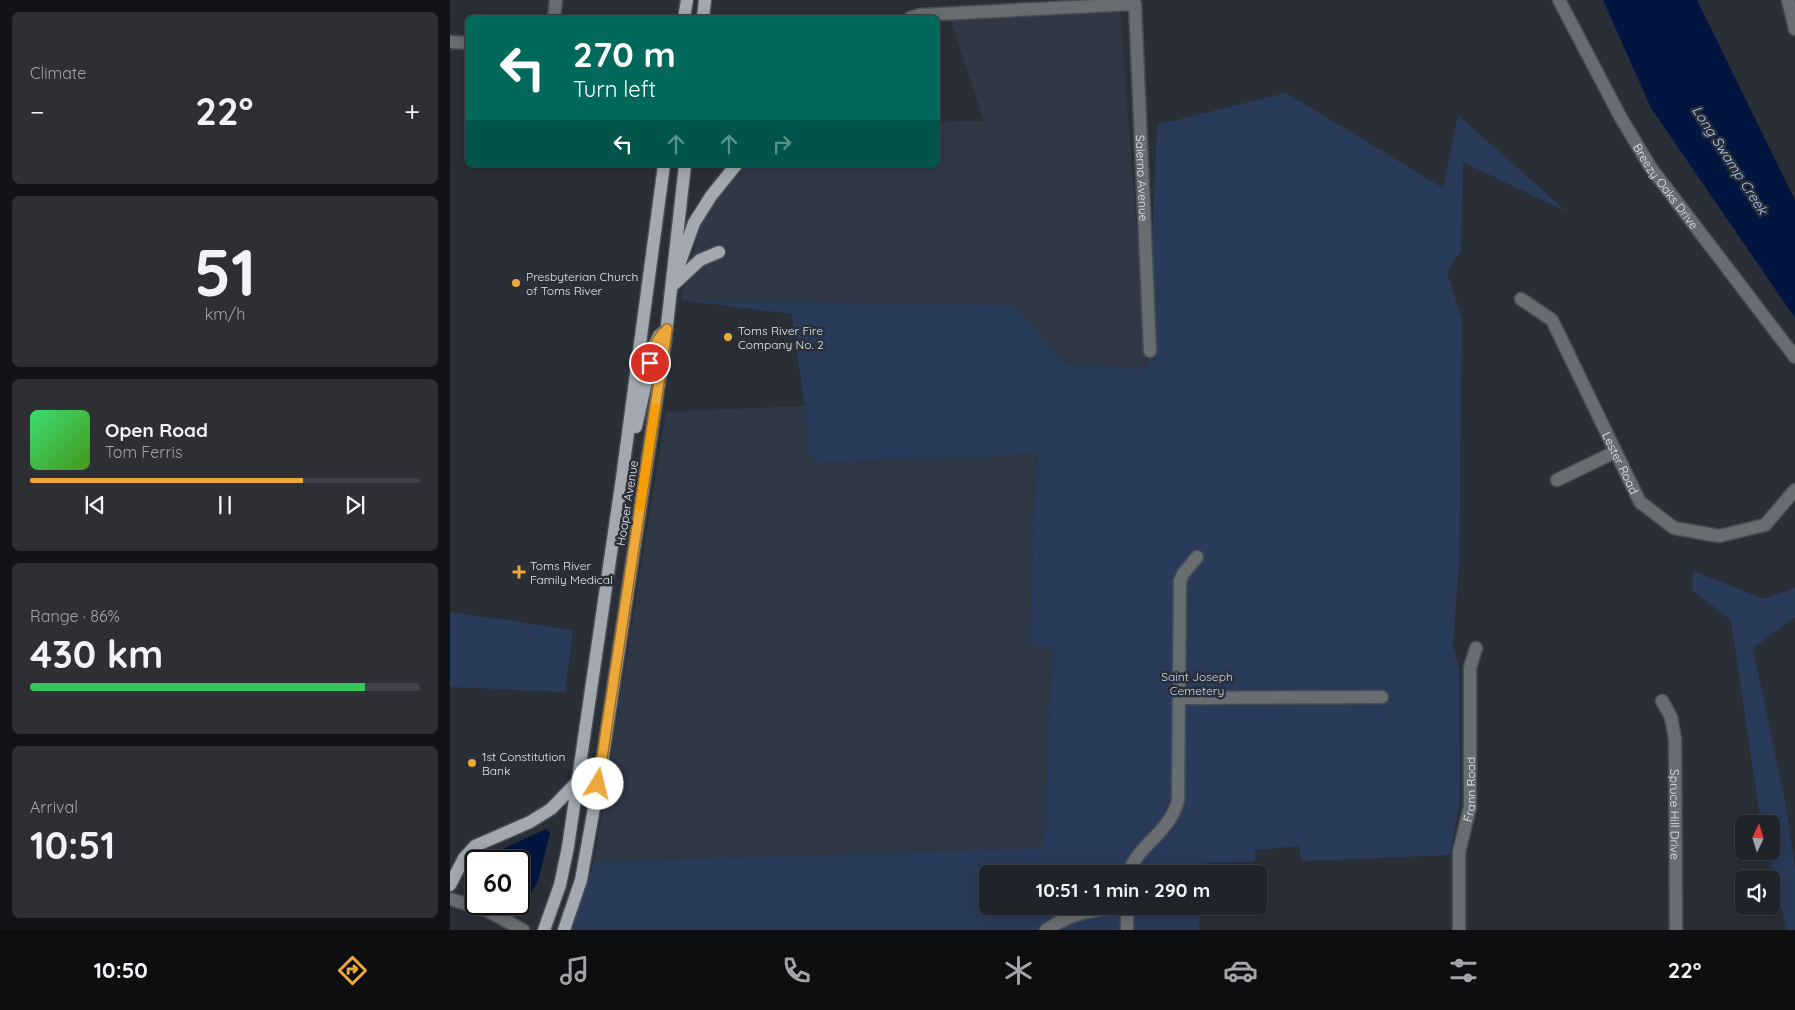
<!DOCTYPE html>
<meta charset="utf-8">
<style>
:root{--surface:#202329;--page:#2d2f35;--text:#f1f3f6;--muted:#a2a4a8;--line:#3d4046;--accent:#eca93a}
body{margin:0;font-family:Quicksand,sans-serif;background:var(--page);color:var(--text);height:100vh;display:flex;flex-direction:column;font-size:19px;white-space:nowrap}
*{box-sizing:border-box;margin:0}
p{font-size:16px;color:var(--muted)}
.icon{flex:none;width:28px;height:28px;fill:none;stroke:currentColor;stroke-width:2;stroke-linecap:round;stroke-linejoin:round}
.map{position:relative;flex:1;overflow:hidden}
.drawer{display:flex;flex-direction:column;gap:12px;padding:12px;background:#121317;width:450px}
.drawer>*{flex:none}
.hud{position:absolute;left:15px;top:15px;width:475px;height:152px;border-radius:8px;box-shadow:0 2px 12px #0003,0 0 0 1px var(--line);background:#00695c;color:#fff;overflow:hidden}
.needle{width:32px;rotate:4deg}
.buttons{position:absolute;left:1285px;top:815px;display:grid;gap:10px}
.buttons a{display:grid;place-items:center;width:45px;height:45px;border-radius:8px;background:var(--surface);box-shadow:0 2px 12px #0003,0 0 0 1px var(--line);font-size:25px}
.speed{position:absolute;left:15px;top:850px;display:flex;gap:10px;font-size:25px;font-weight:700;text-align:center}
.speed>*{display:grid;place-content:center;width:65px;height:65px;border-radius:50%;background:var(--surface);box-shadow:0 2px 12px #0003,0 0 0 1px var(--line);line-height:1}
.speed .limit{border:2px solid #111;border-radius:8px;background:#fff;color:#111}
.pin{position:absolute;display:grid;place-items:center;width:42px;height:42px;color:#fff;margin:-21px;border:2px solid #fff;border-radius:50%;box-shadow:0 1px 5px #0007}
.me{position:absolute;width:55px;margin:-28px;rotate:9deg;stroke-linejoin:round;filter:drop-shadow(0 0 4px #0008)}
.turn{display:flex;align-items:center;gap:18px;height:105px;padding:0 25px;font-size:22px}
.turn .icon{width:65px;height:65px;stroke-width:2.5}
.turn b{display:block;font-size:35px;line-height:42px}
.lanes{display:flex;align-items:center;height:48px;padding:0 25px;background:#0003;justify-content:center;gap:25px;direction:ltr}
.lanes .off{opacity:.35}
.big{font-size:38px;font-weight:700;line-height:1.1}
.drawer .card{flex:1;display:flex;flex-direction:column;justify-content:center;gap:8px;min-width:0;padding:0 18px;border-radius:8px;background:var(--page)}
.drawer .dial{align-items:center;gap:0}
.dial b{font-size:65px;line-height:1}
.song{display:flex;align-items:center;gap:15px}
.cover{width:60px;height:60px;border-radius:8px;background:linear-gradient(135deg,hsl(140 70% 55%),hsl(100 70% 35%))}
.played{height:5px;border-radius:2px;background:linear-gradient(90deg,var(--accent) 70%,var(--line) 70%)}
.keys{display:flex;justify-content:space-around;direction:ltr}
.heat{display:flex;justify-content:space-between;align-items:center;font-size:28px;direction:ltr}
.charge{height:8px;border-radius:4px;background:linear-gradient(90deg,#34c759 86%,var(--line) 0)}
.trip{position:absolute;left:529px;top:865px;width:288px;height:50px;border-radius:8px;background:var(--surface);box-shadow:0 2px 12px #0003,0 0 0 1px var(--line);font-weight:700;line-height:50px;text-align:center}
.menu{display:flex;height:80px;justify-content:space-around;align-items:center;background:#0d0e10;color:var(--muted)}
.menu .icon{width:35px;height:35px}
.menu .active{color:var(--accent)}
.menu b{font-size:22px;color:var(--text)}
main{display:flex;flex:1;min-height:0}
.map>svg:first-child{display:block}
.built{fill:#303846}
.green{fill:#293b5a}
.water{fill:#011541}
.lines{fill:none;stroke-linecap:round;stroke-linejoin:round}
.minor-casing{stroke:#484d54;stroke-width:15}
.tertiary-casing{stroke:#484d54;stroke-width:15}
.primary-casing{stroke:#484d54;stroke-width:15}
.minor{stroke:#696c70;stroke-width:12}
.tertiary{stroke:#696c70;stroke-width:12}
.primary{stroke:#a3a8b1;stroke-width:12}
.route-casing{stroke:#996e26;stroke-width:12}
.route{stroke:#eca93a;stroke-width:9}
.slow{stroke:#f59e0b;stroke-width:9}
.poi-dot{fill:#eca93a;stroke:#2a2f37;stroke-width:2}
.labels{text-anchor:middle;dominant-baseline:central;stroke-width:5;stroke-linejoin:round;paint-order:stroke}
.street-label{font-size:12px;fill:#e5e8ee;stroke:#2a2f37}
.poi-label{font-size:12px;fill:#e5e8ee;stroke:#2a2f37;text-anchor:start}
.park-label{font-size:12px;fill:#c9dbfa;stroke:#2a2f37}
.water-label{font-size:14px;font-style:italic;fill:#adc7f5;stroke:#2a2f37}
</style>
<main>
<section class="drawer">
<div class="card"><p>Climate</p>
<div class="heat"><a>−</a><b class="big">22°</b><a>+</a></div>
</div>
<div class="card dial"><b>51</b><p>km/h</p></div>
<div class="card">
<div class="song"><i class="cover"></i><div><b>Open Road</b><p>Tom Ferris</p></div></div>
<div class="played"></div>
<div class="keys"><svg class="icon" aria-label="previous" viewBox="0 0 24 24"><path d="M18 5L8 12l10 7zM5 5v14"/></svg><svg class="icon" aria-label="pause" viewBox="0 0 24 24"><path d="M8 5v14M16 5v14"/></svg><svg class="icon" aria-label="next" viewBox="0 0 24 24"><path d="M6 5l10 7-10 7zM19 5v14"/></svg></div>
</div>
<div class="card"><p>Range · 86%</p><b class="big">430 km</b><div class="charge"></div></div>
<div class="card"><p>Arrival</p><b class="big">10:51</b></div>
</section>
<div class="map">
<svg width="1345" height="930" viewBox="0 0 1345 930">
<rect width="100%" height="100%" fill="#2a2f37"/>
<!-- built -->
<path class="built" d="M 670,9 L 697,368 L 617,364 L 563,305 L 231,300 L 256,205 L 286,165 L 488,165 L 488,122 L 534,121 L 501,21 Z
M 355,406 L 363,462 L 537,457 L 587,452 L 579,646 L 603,646 L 593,848 L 144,862 L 216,412 Z"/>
<!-- green -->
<path class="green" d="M 836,93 L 993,188 L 1008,115 L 1117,212 L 1013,162 L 1011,250 L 997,272 L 1012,320 L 1009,561 L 1003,646 L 1009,668 L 1010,801 L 1000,855 L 851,861 L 849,846 L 805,850 L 805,862 L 757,863 L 755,874 L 538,874 L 538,906 L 751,906 L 749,930 L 122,930 L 144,862 L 593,848 L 603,647 L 579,646 L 587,452 L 537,457 L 362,462 L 342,314 L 231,300 L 563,305 L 617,364 L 697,368 L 707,125 Z
M 1243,571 L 1314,599 L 1345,588 L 1345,617 L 1303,648 L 1336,807 L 1345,869 L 1345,930 L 1337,930 L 1317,851 L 1321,851 L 1321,824 L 1311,824 L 1281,620 L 1242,590 Z
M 0,612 L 123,630 L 115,692 L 0,687 Z"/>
<!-- water -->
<path class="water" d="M 1153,0 L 1247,0 L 1345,200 L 1345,318 L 1201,108 Z
M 96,829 L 100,833 L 88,881 L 75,904 L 69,903 L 69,861 L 27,861 Z"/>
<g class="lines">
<!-- minor casing -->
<g class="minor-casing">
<g id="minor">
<path id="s1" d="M 1109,0 L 1171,118 L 1201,168 L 1345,357"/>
<path d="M 1338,0 L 1345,29"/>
<path id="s2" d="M 460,18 L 470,15 L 685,4 L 700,351"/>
<path id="s3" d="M 1071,299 L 1102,320 L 1190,502 L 1224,528 L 1269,536 L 1315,525 L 1345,490"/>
<path d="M 1107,480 L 1165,452"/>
<path d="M 729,698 L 932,697"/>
<path id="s4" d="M 1212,701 L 1221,717 L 1225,739 L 1226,930"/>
<path d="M 679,874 C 686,845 720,834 728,800 L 730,581 L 733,574 L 747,557"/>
<path d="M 677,906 L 677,930"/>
<path d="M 596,930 C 624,911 644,910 677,907"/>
<path id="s5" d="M 1009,930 L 1009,852 L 1020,807 L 1020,668 L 1026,648"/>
</g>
</g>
<!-- tertiary casing -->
<g class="tertiary-casing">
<path id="tertiary" d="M 104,18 L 106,0
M 0,42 L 18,43
M 0,899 L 36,910 L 73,930"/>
</g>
<!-- primary casing -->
<g class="primary-casing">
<path id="primary" d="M 234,18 L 237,0
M 253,18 L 255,0
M 229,265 L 244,223 L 261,196 L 286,165
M 222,286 L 250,260 L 269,252
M 186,427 L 204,346 L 209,336 L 217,329
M 0,885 L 14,858 L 25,846 L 80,822 L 101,809 L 129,780
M 94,930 L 110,885 L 118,847 L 172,478 L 214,165
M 114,930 L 131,880 L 151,769 L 215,343 L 235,165"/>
</g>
<!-- minor -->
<use href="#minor" class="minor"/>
<!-- tertiary -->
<use href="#tertiary" class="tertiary"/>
<!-- primary -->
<use href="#primary" class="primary"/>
</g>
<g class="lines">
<!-- route casing -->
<g class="route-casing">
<path id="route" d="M 148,784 L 217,329 C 206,339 203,349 200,363"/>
</g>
<!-- route -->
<use href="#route" class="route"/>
<!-- slow -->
<path class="slow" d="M 190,507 L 205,408"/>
</g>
<!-- markers -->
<g class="poi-dot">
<circle cx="66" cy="283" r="5"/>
<circle cx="278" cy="337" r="5"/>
<path d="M66.5 564.5h5v5h5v5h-5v5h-5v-5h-5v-5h5z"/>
<circle cx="22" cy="763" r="5"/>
</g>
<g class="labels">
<!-- street labels -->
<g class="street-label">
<text stroke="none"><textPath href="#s2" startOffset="400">Salerno Avenue</textPath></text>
<text stroke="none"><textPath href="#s1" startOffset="215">Breezy Oaks Drive</textPath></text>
<text stroke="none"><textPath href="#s3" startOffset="196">Lester Road</textPath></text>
<text transform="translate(177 503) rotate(-81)">Hooper Avenue</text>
<text stroke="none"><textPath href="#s5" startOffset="142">Frann Road</textPath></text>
<text stroke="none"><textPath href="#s4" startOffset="116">Spruce Hill Drive</textPath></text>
</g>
<!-- poi labels -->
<g class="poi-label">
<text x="76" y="276">Presbyterian Church<tspan x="76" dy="14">of Toms River</tspan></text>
<text x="288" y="330">Toms River Fire<tspan x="288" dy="14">Company No. 2</tspan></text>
<text x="80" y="565">Toms River<tspan x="80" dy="14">Family Medical</tspan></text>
<text x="32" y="756">1st Constitution<tspan x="32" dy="14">Bank</tspan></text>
</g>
<!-- park labels -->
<g class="park-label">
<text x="747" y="676">Saint Joseph<tspan x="747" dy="14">Cemetery</tspan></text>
</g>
<!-- water labels -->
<g class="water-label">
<text transform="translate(1280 160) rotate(57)">Long Swamp Creek</text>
</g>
</g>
</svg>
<div class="buttons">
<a><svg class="needle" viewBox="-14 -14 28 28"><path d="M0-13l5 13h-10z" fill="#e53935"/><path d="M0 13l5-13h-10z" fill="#a2a4a8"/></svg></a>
<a><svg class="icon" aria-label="sound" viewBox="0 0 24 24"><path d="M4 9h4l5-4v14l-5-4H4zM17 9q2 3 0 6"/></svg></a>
</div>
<div class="speed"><div class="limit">60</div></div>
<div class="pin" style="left:200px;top:363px;background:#d93025"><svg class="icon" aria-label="arrive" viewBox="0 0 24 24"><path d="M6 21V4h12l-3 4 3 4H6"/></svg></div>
<svg class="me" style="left:148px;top:784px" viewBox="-20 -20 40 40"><circle r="19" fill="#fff"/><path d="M0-13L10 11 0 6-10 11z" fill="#eca93a"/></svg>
<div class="trip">10:51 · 1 min · 290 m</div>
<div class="hud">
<div class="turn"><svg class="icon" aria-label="left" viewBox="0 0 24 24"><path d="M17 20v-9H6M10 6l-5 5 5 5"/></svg><div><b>270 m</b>Turn left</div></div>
<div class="lanes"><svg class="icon" aria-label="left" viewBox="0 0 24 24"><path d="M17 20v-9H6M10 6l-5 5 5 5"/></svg><svg class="icon off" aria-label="ahead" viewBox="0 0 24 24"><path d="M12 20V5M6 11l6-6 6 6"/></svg><svg class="icon off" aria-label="ahead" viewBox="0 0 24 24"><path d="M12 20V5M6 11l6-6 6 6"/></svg><svg class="icon off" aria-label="right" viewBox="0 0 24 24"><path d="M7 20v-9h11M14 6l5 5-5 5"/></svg></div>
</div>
</div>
</main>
<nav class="menu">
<b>10:50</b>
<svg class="icon active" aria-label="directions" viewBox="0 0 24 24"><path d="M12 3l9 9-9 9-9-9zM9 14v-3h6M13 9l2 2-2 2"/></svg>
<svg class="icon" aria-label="music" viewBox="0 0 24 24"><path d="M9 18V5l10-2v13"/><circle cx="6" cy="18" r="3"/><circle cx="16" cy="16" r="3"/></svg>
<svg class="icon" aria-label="phone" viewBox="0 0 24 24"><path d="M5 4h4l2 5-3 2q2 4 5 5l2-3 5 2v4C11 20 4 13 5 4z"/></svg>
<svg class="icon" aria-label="climate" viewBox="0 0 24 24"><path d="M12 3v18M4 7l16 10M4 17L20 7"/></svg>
<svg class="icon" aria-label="car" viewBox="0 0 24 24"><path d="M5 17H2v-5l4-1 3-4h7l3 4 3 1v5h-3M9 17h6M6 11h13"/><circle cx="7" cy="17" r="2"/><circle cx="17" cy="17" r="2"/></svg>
<svg class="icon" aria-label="filters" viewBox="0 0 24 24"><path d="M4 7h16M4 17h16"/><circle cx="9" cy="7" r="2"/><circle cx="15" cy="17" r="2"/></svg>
<b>22°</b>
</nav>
